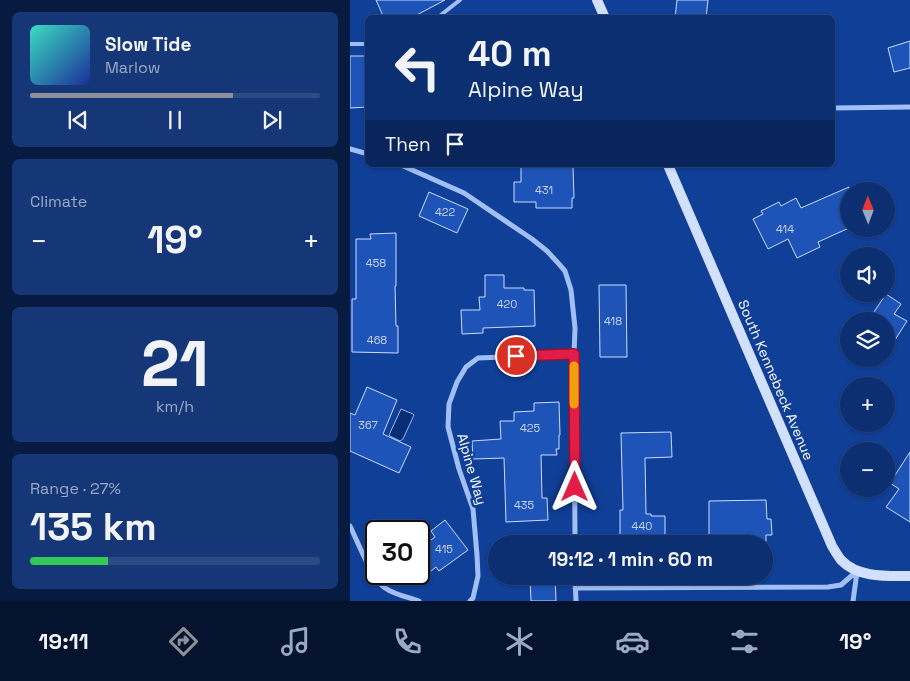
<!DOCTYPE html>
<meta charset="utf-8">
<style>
:root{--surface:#0c2f72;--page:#153777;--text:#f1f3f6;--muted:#9aa9c4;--line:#2c4a84;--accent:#8c9099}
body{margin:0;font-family:"Space Grotesk",sans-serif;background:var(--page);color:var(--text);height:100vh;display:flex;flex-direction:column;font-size:19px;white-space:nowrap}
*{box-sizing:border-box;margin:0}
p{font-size:16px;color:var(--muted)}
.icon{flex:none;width:28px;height:28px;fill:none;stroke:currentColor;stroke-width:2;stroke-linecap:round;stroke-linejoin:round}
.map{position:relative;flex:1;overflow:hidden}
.side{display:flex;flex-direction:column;gap:12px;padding:12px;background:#071a3f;width:350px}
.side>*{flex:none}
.hud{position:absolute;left:15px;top:15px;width:470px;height:152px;border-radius:8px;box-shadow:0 1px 4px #0004,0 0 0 1px var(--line);background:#0c2f72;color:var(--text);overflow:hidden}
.needle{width:32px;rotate:359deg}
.fabs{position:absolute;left:490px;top:182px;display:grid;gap:10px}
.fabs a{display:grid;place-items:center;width:55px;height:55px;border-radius:50%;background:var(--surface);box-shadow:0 1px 4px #0004,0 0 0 1px var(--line);font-size:25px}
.speed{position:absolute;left:15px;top:520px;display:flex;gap:10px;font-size:25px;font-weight:700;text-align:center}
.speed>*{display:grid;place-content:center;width:65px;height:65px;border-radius:50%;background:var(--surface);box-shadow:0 1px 4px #0004,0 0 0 1px var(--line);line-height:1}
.speed .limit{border:2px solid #111;border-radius:8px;background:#fff;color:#111}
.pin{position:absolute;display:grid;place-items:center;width:42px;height:42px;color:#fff;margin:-21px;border:2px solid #fff;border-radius:50%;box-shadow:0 1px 5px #0007}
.me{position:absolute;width:55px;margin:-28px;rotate:0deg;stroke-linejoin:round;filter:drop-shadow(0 0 4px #0008)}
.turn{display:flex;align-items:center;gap:18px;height:105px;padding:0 20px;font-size:22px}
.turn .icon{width:65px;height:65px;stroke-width:2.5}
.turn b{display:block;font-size:35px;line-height:42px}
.then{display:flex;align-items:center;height:48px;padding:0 20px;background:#0003;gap:10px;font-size:19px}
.big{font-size:38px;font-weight:800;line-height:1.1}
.side .card{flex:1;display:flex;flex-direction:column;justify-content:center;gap:8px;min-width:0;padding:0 18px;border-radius:8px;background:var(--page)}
.side .dial{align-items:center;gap:0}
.dial b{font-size:65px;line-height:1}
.song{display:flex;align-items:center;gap:15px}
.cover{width:60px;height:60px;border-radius:8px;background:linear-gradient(135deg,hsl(170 70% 55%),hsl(230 70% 35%))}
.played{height:5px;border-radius:2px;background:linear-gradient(90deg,var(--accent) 70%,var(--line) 70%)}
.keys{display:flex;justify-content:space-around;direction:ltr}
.heat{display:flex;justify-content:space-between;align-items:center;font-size:28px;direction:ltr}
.charge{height:8px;border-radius:4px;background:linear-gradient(90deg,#34c759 27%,var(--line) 0)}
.trip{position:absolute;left:138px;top:535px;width:285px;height:50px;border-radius:25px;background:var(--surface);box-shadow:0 1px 4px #0004,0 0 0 1px var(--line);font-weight:800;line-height:50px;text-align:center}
.dock{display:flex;height:80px;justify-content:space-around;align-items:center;background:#05132e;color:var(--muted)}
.dock .icon{width:35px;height:35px}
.dock .selected{color:var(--accent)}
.dock b{font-size:22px;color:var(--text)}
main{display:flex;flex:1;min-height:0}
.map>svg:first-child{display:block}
.water{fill:#092d74;stroke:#92b8f8}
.building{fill:#1e54b7;stroke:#c9dcfe}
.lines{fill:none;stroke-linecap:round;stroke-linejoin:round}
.lane{stroke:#a1bff4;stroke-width:4}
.street{stroke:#a1bff4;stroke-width:5}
.secondary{stroke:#d1e0fd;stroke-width:10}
.route-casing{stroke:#92132f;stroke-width:12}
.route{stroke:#e11d48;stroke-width:9}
.slow{stroke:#f59e0b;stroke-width:9}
.labels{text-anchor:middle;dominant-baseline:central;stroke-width:5;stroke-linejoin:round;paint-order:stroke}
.number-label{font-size:11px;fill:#c7d4ed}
.street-label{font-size:14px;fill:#fff;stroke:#103f98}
</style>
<main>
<section class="side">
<div class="card">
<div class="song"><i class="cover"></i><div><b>Slow Tide</b><p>Marlow</p></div></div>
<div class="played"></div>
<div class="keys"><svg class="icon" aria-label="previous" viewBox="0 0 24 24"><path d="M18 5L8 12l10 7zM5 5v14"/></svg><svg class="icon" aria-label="pause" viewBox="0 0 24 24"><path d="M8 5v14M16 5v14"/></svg><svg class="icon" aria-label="next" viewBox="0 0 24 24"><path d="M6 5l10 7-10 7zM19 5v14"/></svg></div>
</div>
<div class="card"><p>Climate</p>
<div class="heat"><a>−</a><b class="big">19°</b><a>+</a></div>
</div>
<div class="card dial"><b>21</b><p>km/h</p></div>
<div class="card"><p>Range · 27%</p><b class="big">135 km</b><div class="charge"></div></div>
</section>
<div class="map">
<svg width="560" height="601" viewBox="0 0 560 601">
<rect width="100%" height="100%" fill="#103f98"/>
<!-- water -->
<path class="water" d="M 51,409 L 63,414 L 64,415 L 53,439 L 50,441 L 40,436 L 39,435 Z"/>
<!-- building -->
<path class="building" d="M 26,0 L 95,0 L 61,18 L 34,18 Z
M 327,0 L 358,0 L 356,18 L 325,18 Z
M 560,41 L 560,68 L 544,72 L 538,48 Z
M 0,56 L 18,56 L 18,107 L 0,108 Z
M 221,165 L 221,167 L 223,167 L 224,198 L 222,198 L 222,208 L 186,208 L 186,202 L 164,202 L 164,182 L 171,182 L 171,166 Z
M 499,187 L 499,228 L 468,242 L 470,247 L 447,258 L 438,239 L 418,249 L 403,219 L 413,214 L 411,211 L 429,202 L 431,206 L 446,198 L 451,208 Z
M 79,192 L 118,209 L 107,233 L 69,216 Z
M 46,233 L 46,286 L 45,286 L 46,326 L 48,326 L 48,353 L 2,352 L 2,299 L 6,299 L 6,239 L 21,239 L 20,234 Z
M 135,275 L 154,275 L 154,288 L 174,288 L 174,290 L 184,290 L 185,326 L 133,328 L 133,333 L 112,334 L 111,310 L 130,310 L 129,297 L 135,297 Z
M 249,285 L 276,285 L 277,357 L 250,357 Z
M 536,294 L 551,304 L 544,314 L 557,321 L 536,354 L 536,321 L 518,321 Z
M 17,387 L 47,400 L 33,434 L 61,447 L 49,473 L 0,451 L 0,413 L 5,415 Z
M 209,402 L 210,435 L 209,435 L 209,449 L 206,449 L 207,455 L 191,455 L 192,498 L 197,498 L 198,520 L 156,522 L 154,458 L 123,459 L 122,441 L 151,439 L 150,421 L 164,421 L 164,412 L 184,411 L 184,403 Z
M 321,432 L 322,457 L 295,458 L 296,514 L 301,514 L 301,516 L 315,516 L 315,544 L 270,544 L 270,510 L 273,510 L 271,433 Z
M 560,452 L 560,522 L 536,507 L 549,489 L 540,483 Z
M 416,500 L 417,519 L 421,519 L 422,535 L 416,535 L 416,544 L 359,544 L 359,501 Z
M 95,520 L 118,550 L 89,571 L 86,567 L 69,581 L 69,549 L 85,537 L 81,531 Z
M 205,576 L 206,601 L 181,601 L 180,577 Z"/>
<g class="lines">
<!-- lane -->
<path class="lane" d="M 87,18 L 110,0
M 0,44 L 18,44"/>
<!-- street -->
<path class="street" d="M 482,108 L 560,107
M 0,149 L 18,154
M 51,165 L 114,193 L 182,239 L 197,251 L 209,264 L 215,271 L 221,290 L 225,328 L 224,354 L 225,544
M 0,526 C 8,542 21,578 35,588 C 45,595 58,597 69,601
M 225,576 L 226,601
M 225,588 L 478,587 L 491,585 L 507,571
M 120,601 L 123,598 L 128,576 L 127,555 L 123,509 L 109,469 L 98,427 L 99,404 L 107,382 L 116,367 L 128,358 L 224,354
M 503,601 L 507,572"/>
<!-- secondary -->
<path class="secondary" d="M 247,0 L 255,18
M 318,165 L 482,546 C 485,551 488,556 491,560 C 508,578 537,576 560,576"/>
</g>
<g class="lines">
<!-- route casing -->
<g class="route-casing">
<path id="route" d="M 166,356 L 224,354 L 225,487"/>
</g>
<!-- route -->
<use href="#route" class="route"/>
<!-- slow -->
<path class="slow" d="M 224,366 L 224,404"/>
</g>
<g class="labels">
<!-- number labels -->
<g class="number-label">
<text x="194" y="190">431</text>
<text x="95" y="212">422</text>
<text x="435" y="229">414</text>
<text x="26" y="263">458</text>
<text x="157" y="304">420</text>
<text x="263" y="321">418</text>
<text x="27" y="340">468</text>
<text x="18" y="425">367</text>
<text x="180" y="428">425</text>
<text x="174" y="505">435</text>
<text x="292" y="526">440</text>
<text x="94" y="549">415</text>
</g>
<!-- street labels -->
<g class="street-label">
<text transform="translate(426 380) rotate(67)">South Kennebeck Avenue</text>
<text transform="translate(122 469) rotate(74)">Alpine Way</text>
</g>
</g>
</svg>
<div class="fabs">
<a><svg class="needle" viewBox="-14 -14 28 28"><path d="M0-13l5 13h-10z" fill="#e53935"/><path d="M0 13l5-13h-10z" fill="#9aa9c4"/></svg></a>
<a><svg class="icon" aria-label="sound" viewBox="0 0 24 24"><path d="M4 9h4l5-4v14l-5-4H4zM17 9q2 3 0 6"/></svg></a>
<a><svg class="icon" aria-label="layers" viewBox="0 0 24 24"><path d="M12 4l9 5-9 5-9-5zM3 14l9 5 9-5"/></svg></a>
<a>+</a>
<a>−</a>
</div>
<div class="speed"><div class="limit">30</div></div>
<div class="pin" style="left:166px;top:356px;background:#d93025"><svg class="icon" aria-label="arrive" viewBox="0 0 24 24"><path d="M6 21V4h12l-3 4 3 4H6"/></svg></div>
<svg class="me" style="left:225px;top:487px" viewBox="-20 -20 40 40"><path d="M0-17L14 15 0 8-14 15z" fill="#e11d48" stroke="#fff" stroke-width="4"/></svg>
<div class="trip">19:12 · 1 min · 60 m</div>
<div class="hud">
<div class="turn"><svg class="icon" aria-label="left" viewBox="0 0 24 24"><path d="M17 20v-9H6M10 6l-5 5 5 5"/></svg><div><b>40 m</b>Alpine Way</div></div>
<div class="then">Then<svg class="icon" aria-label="arrive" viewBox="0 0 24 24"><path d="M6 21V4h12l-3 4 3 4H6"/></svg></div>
</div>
</div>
</main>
<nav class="dock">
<b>19:11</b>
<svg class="icon selected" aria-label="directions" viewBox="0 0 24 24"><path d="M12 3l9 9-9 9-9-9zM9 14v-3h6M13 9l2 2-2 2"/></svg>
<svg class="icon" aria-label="music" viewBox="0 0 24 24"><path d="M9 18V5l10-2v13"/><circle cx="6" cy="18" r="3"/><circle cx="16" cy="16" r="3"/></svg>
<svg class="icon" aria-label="phone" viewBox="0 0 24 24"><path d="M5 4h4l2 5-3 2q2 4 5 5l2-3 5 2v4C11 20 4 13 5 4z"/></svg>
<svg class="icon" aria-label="climate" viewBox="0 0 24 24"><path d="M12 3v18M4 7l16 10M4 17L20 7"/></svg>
<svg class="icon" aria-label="car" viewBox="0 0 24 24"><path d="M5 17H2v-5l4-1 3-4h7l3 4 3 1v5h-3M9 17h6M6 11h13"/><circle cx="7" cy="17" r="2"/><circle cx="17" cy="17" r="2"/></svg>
<svg class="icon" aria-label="filters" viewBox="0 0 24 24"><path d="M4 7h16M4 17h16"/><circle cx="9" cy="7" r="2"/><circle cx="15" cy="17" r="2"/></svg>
<b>19°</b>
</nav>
